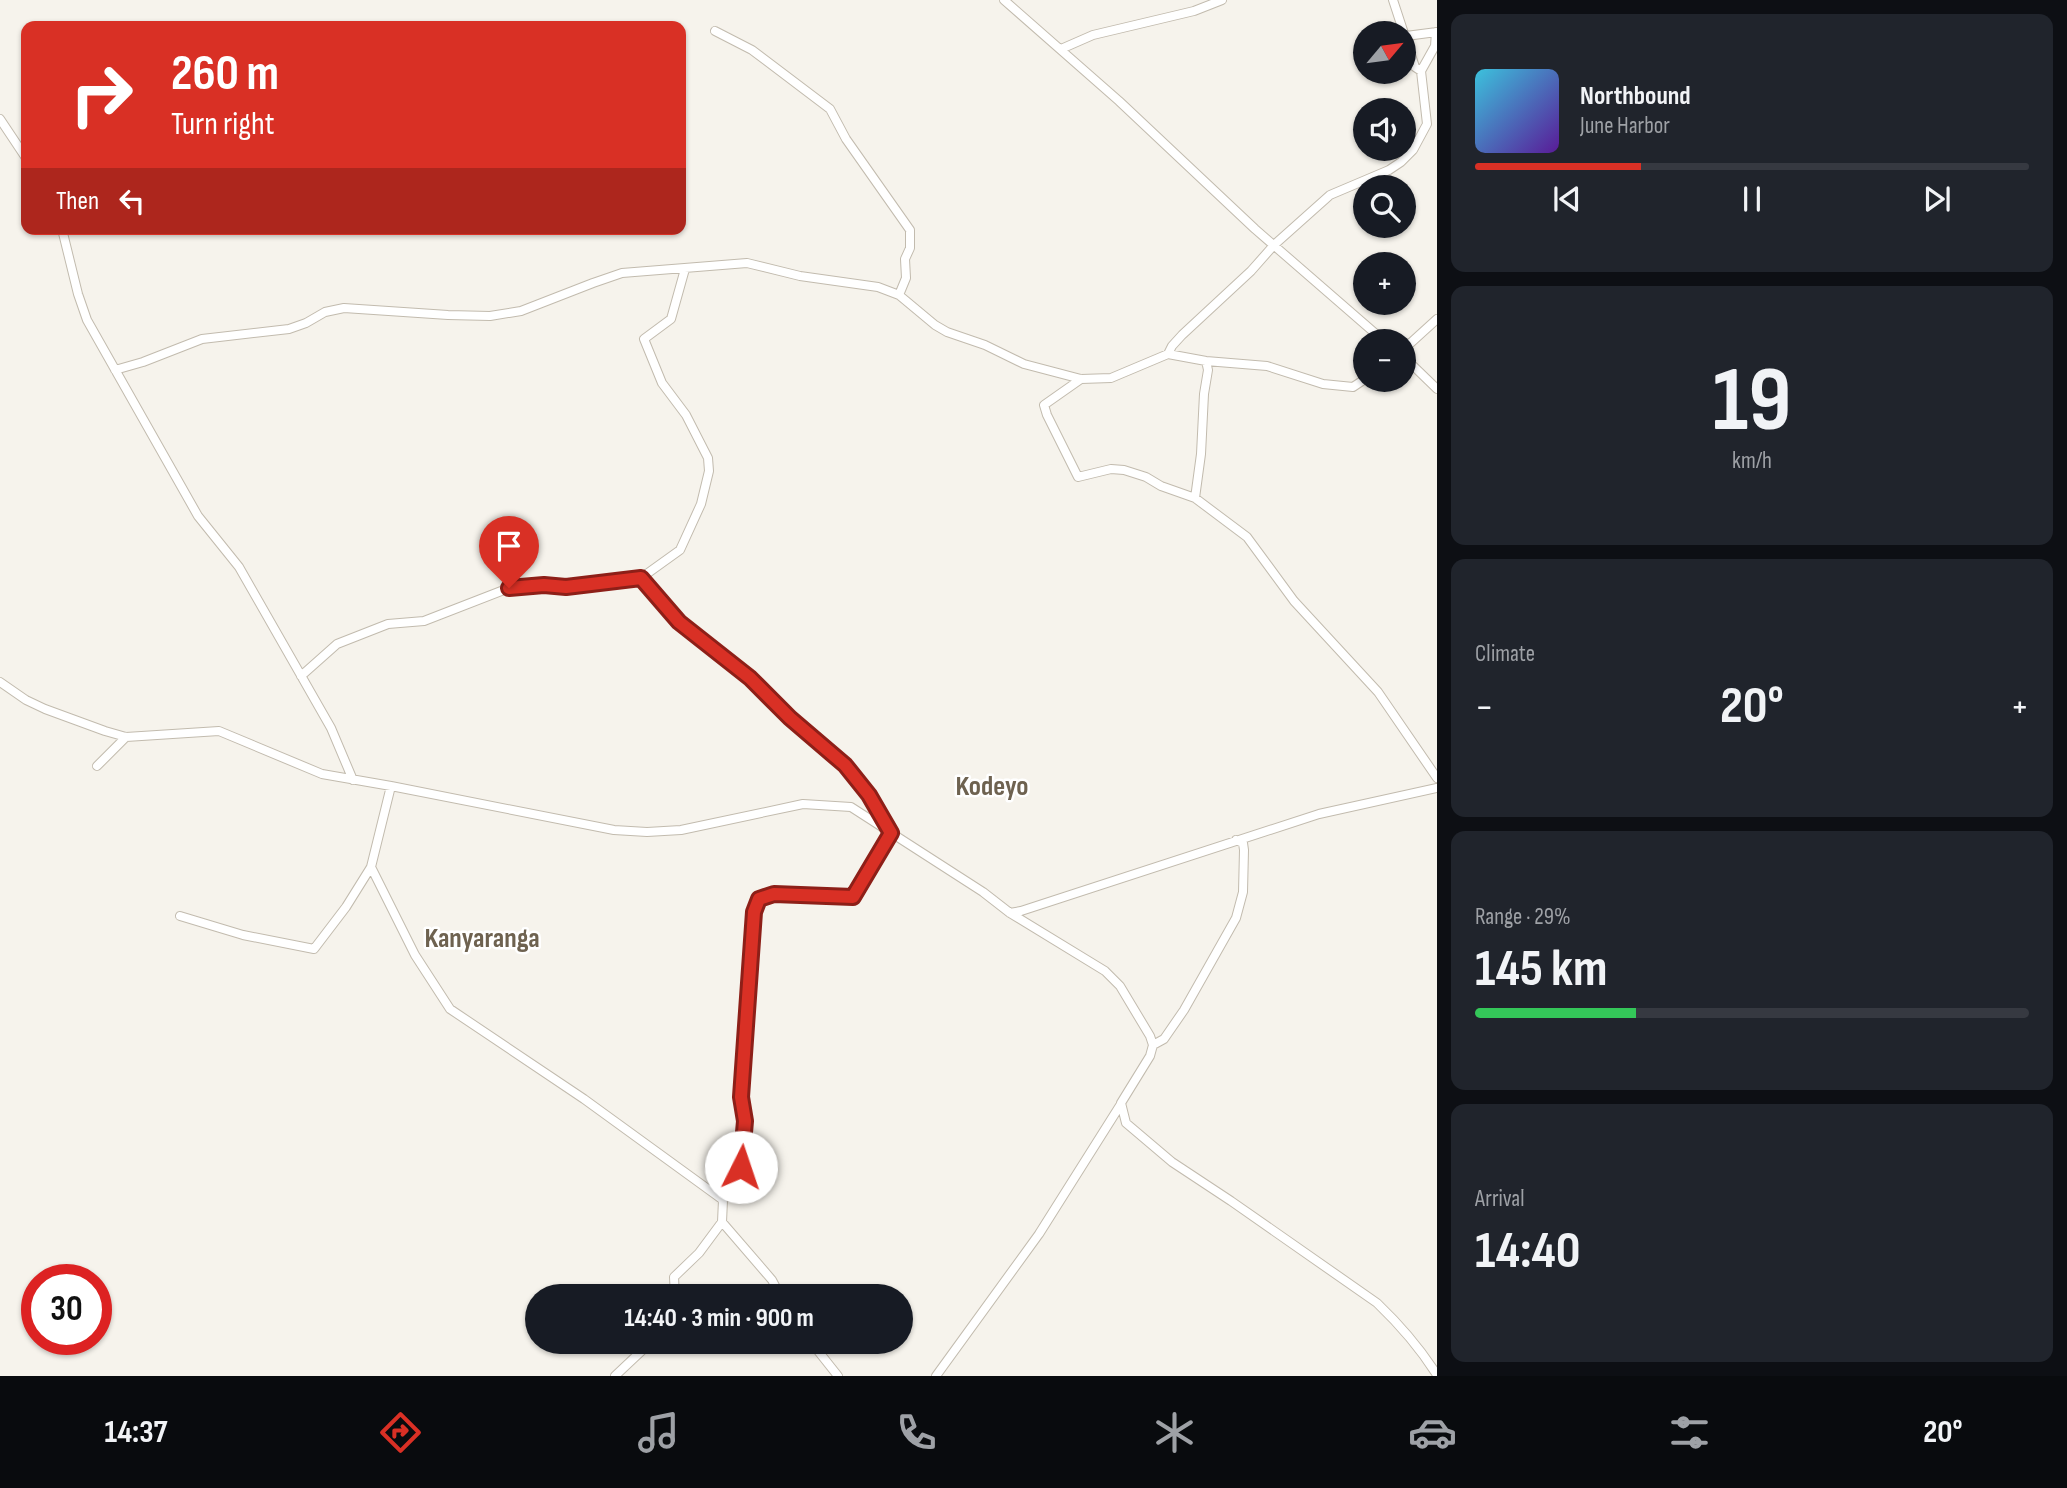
<!DOCTYPE html>
<meta charset="utf-8">
<style>
:root{--surface:#171b24;--page:#20242c;--text:#f1f3f6;--muted:#9ea1a6;--line:#363941;--accent:#d93025}
body{margin:0;font-family:"Sofia Sans Condensed",sans-serif;background:var(--page);color:var(--text);height:100vh;display:flex;flex-direction:column;font-size:26px;white-space:nowrap}
*{box-sizing:border-box;margin:0}
p{font-size:23px;color:var(--muted)}
.icon{flex:none;width:38px;height:38px;fill:none;stroke:currentColor;stroke-width:2;stroke-linecap:round;stroke-linejoin:round}
.map{position:relative;flex:1;overflow:hidden}
.sheet{display:flex;flex-direction:column;gap:14px;padding:14px;background:#0d0f14;width:630px}
.sheet>*{flex:none}
.top-card{position:absolute;left:21px;top:21px;width:665px;height:214px;border-radius:14px;box-shadow:0 2px 5px #0004;background:#d93025;color:#fff;overflow:hidden}
.needle{width:46px;rotate:61deg}
.controls{position:absolute;left:1353px;top:21px;display:grid;gap:14px}
.controls a{display:grid;place-items:center;width:63px;height:63px;border-radius:50%;background:var(--surface);box-shadow:0 2px 5px #0004;font-size:35px}
.speed{position:absolute;left:21px;top:1264px;display:flex;gap:14px;font-size:35px;font-weight:700;text-align:center}
.speed>*{display:grid;place-content:center;width:91px;height:91px;border-radius:50%;background:var(--surface);box-shadow:0 2px 5px #0004;line-height:1}
.speed .limit{border:10px solid #d22;background:#fff;color:#111}
.pin{position:absolute;display:grid;place-items:center;width:60px;height:60px;color:#fff;margin:-72px -30px;border-radius:50% 50% 50% 0;rotate:-45deg;box-shadow:0 0 7px #0007}
.pin .icon{rotate:45deg}
.me{position:absolute;width:77px;margin:-38px;rotate:4deg;stroke-linejoin:round;filter:drop-shadow(0 0 5px #0008)}
.turn{display:flex;align-items:center;gap:24px;height:147px;padding:0 35px;font-size:32px}
.turn .icon{width:91px;height:91px;stroke-width:2.5}
.turn b{display:block;font-size:49px;line-height:60px}
.then{display:flex;align-items:center;height:66px;padding:0 35px;background:#0003;gap:14px;font-size:26px}
.big{font-size:52px;font-weight:700;line-height:1.1}
.sheet .tile{flex:1;display:flex;flex-direction:column;justify-content:center;gap:10px;min-width:0;padding:0 24px;border-radius:14px;background:var(--page)}
.sheet .dial{align-items:center;gap:0}
.dial b{font-size:91px;line-height:1}
.song{display:flex;align-items:center;gap:21px}
.cover{width:84px;height:84px;border-radius:10px;background:linear-gradient(135deg,hsl(190 70% 55%),hsl(270 70% 35%))}
.played{height:7px;border-radius:4px;background:linear-gradient(90deg,var(--accent) 30%,var(--line) 30%)}
.keys{display:flex;justify-content:space-around;direction:ltr}
.heat{display:flex;justify-content:space-between;align-items:center;font-size:38px;direction:ltr}
.charge{height:10px;border-radius:5px;background:linear-gradient(90deg,#34c759 29%,var(--line) 0)}
.trip{position:absolute;left:525px;top:1284px;width:388px;height:70px;border-radius:35px;background:var(--surface);box-shadow:0 2px 5px #0004;font-weight:700;line-height:70px;text-align:center}
.menu{display:flex;height:112px;justify-content:space-around;align-items:center;background:#090b0e;color:var(--muted)}
.menu .icon{width:49px;height:49px}
.menu .active{color:var(--accent)}
.menu b{font-size:32px;color:var(--text)}
main{display:flex;flex:1;min-height:0}
.map>svg:first-child{display:block}
.lines{fill:none;stroke-linecap:round;stroke-linejoin:round}
.minor-casing{stroke:#c2bbae;stroke-width:10}
.minor{stroke:#fff;stroke-width:8}
.route-casing{stroke:#8d1f18;stroke-width:18}
.route{stroke:#d93025;stroke-width:12}
.labels{text-anchor:middle;dominant-baseline:central;stroke-width:5;stroke-linejoin:round;paint-order:stroke}
.quarter-label{font-size:28px;font-weight:bold;fill:#6e6250;stroke:#fff}
</style>
<main>
<div class="map">
<svg width="1437" height="1376" viewBox="0 0 1437 1376">
<rect width="100%" height="100%" fill="#f6f3ec"/>
<g class="lines">
<!-- minor casing -->
<g class="minor-casing">
<path id="minor" d="M 1004,0 L 1119,101 L 1255,229 L 1384,341
M 715,31 L 752,50 L 830,109 L 846,139 L 910,230 L 910,248 L 905,259 L 906,278 L 899,295
M 1406,36 L 1437,32
M 1061,49 L 1093,35 L 1194,11 L 1222,0
M 1421,71 L 1435,46 L 1436,32
M 0,119 L 26,158
M 62,229 L 78,294 L 87,320 L 198,516 L 239,567 L 331,728 L 353,780
M 1404,349 L 1437,319
M 1168,354 L 1172,346 L 1182,335 L 1251,271 L 1274,245 L 1330,195 L 1389,170 L 1401,162 L 1413,150 L 1427,124 L 1421,71 L 1415,67 L 1393,0
M 1404,357 L 1437,389
M 115,370 L 143,362 L 202,339 L 289,329 L 306,323 L 325,312 L 344,308 L 448,315 L 490,316 L 521,311 L 593,283 L 622,273 L 747,263 L 800,276 L 878,287 L 899,295 L 935,325 L 947,332 L 985,345 L 1024,364 L 1081,379 L 1111,378 L 1168,354 L 1206,361 L 1267,366 L 1323,384 L 1353,387 L 1365,379
M 1081,379 L 1044,405 L 1047,415 L 1078,477 L 1111,469 L 1124,470 L 1146,477 L 1161,486 L 1195,498 L 1247,537 L 1294,601 L 1378,692 L 1437,778
M 1195,498 L 1201,454 L 1204,394 L 1208,370 L 1206,361
M 641,578 L 679,622 L 750,678 L 790,717 L 845,765 L 869,795 L 891,833 L 853,897 L 774,894 L 759,899 L 754,912 L 741,1097 L 745,1121 L 741,1167 L 728,1194 L 723,1200 L 722,1222 L 699,1253 L 674,1277 L 675,1297
M 301,676 L 337,644 L 388,624 L 424,621 L 509,588 L 544,585 L 566,587 L 641,578 L 680,550 L 701,504 L 709,471 L 708,458 L 686,415 L 662,383 L 644,339 L 671,319 L 685,269
M 0,682 L 26,700 L 45,709 L 105,731 L 126,737 L 219,731 L 322,774 L 391,786 L 614,830 L 647,832 L 681,830 L 803,804 L 851,807 L 983,892 L 1010,913 L 1105,971 L 1120,986 L 1150,1036 L 1153,1045 L 1150,1056 L 1121,1103 L 1126,1123 L 1172,1162 L 1231,1201 L 1377,1303 C 1400,1325 1420,1348 1437,1375
M 97,766 L 126,737
M 371,867 L 415,955 L 450,1009 L 584,1099 L 723,1200
M 1010,913 L 1021,911 L 1319,814 L 1437,788
M 180,916 L 243,935 L 314,949 L 346,907 L 371,867 L 391,786
M 1153,1045 L 1164,1039 L 1184,1010 L 1236,918 L 1243,892 L 1244,850 L 1243,843 L 1236,840
M 722,1222 L 772,1280 L 781,1297
M 811,1342 L 838,1376
M 615,1376 L 651,1342
M 936,1376 L 1039,1234 L 1121,1104"/>
</g>
<!-- minor -->
<use href="#minor" class="minor"/>
</g>
<g class="lines">
<!-- route casing -->
<g class="route-casing">
<path id="route" d="M 509,588 L 544,585 L 566,587 L 641,578 L 679,622 L 750,678 L 790,718 L 845,765 L 869,795 L 891,833 L 853,897 L 774,894 L 759,899 L 754,912 L 741,1097 L 745,1121 L 741,1167"/>
</g>
<!-- route -->
<use href="#route" class="route"/>
</g>
<g class="labels">
<!-- quarter labels -->
<g class="quarter-label">
<text x="992" y="786">Kodeyo</text>
<text x="482" y="938">Kanyaranga</text>
</g>
</g>
</svg>
<div class="controls">
<a><svg class="needle" viewBox="-14 -14 28 28"><path d="M0-13l5 13h-10z" fill="#e53935"/><path d="M0 13l5-13h-10z" fill="#9ea1a6"/></svg></a>
<a><svg class="icon" aria-label="sound" viewBox="0 0 24 24"><path d="M4 9h4l5-4v14l-5-4H4zM17 9q2 3 0 6"/></svg></a>
<a><svg class="icon" aria-label="search" viewBox="0 0 24 24"><circle cx="10" cy="10" r="6"/><path d="M15 15l6 6"/></svg></a>
<a>+</a>
<a>−</a>
</div>
<div class="speed"><div class="limit">30</div></div>
<div class="pin" style="left:509px;top:588px;background:#d93025"><svg class="icon" aria-label="arrive" viewBox="0 0 24 24"><path d="M6 21V4h12l-3 4 3 4H6"/></svg></div>
<svg class="me" style="left:741px;top:1167px" viewBox="-20 -20 40 40"><circle r="19" fill="#fff"/><path d="M0-13L10 11 0 6-10 11z" fill="#d93025"/></svg>
<div class="trip">14:40 · 3 min · 900 m</div>
<div class="top-card">
<div class="turn"><svg class="icon" aria-label="right" viewBox="0 0 24 24"><path d="M7 20v-9h11M14 6l5 5-5 5"/></svg><div><b>260 m</b>Turn right</div></div>
<div class="then">Then<svg class="icon" aria-label="left" viewBox="0 0 24 24"><path d="M17 20v-9H6M10 6l-5 5 5 5"/></svg></div>
</div>
</div>
<section class="sheet">
<div class="tile">
<div class="song"><i class="cover"></i><div><b>Northbound</b><p>June Harbor</p></div></div>
<div class="played"></div>
<div class="keys"><svg class="icon" aria-label="previous" viewBox="0 0 24 24"><path d="M18 5L8 12l10 7zM5 5v14"/></svg><svg class="icon" aria-label="pause" viewBox="0 0 24 24"><path d="M8 5v14M16 5v14"/></svg><svg class="icon" aria-label="next" viewBox="0 0 24 24"><path d="M6 5l10 7-10 7zM19 5v14"/></svg></div>
</div>
<div class="tile dial"><b>19</b><p>km/h</p></div>
<div class="tile"><p>Climate</p>
<div class="heat"><a>−</a><b class="big">20°</b><a>+</a></div>
</div>
<div class="tile"><p>Range · 29%</p><b class="big">145 km</b><div class="charge"></div></div>
<div class="tile"><p>Arrival</p><b class="big">14:40</b></div>
</section>
</main>
<nav class="menu">
<b>14:37</b>
<svg class="icon active" aria-label="directions" viewBox="0 0 24 24"><path d="M12 3l9 9-9 9-9-9zM9 14v-3h6M13 9l2 2-2 2"/></svg>
<svg class="icon" aria-label="music" viewBox="0 0 24 24"><path d="M9 18V5l10-2v13"/><circle cx="6" cy="18" r="3"/><circle cx="16" cy="16" r="3"/></svg>
<svg class="icon" aria-label="phone" viewBox="0 0 24 24"><path d="M5 4h4l2 5-3 2q2 4 5 5l2-3 5 2v4C11 20 4 13 5 4z"/></svg>
<svg class="icon" aria-label="climate" viewBox="0 0 24 24"><path d="M12 3v18M4 7l16 10M4 17L20 7"/></svg>
<svg class="icon" aria-label="car" viewBox="0 0 24 24"><path d="M5 17H2v-5l4-1 3-4h7l3 4 3 1v5h-3M9 17h6M6 11h13"/><circle cx="7" cy="17" r="2"/><circle cx="17" cy="17" r="2"/></svg>
<svg class="icon" aria-label="filters" viewBox="0 0 24 24"><path d="M4 7h16M4 17h16"/><circle cx="9" cy="7" r="2"/><circle cx="15" cy="17" r="2"/></svg>
<b>20°</b>
</nav>
